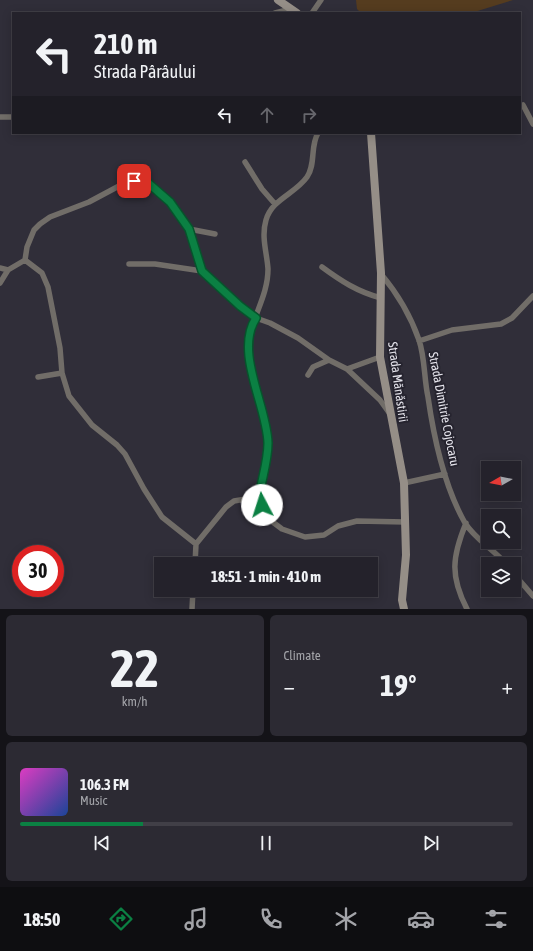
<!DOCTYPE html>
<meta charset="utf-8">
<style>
:root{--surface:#24222b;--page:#2c2a33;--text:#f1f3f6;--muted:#a3a4a9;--line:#413f47;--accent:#0b8043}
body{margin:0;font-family:"Asap Condensed",sans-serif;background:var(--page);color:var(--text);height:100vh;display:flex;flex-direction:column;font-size:15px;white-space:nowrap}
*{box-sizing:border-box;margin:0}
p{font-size:13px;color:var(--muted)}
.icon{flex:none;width:22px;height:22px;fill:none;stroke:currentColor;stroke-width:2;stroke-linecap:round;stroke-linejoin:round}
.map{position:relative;height:609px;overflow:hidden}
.details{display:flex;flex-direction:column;gap:6px;padding:6px;background:#141318;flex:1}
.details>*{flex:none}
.banner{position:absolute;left:12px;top:12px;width:509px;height:122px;border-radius:0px;box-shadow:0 2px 10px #0003,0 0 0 1px var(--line);background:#24222b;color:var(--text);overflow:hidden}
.needle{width:26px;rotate:261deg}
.buttons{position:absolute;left:481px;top:461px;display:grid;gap:8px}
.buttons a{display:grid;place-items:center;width:40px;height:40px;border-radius:0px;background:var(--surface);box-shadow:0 2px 10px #0003,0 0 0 1px var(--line);font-size:20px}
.speed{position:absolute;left:12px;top:545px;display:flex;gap:8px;font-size:20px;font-weight:700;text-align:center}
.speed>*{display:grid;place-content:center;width:52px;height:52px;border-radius:50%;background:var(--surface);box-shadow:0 2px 10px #0003,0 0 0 1px var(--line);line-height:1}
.speed .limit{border:6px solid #d22;background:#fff;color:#111}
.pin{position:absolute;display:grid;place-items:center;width:34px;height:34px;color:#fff;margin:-17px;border-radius:8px;box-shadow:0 2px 6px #0006}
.me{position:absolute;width:44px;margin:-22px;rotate:355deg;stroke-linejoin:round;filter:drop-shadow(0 0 3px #0008)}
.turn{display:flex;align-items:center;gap:14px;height:84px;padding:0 16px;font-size:18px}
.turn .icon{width:52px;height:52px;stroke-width:2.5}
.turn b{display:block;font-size:28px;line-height:34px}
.lanes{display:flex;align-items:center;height:38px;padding:0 16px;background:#0003;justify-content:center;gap:20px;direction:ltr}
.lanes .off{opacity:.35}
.big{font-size:30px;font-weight:700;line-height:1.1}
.details .tile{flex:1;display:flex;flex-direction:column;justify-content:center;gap:6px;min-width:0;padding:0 14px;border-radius:6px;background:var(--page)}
.details .dial{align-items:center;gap:0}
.dial b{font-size:52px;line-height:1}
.song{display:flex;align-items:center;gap:12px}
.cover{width:48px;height:48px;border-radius:6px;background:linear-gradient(135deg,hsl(310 70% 55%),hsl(220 70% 35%))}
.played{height:4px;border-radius:2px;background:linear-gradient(90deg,var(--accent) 25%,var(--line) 25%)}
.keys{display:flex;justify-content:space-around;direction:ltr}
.heat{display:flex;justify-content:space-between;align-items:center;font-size:22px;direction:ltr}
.details .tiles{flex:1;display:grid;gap:6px;grid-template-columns:1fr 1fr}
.tile:last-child{grid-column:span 2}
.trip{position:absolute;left:154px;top:557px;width:224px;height:40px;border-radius:0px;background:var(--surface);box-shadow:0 2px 10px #0003,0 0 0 1px var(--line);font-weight:700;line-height:40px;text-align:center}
.tab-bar{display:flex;height:64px;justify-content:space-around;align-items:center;background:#0e0e11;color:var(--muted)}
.tab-bar .icon{width:28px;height:28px}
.tab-bar .current{color:var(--accent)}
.tab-bar b{font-size:18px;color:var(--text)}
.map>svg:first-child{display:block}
.green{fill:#553c1f}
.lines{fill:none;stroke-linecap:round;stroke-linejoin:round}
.street{stroke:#716d68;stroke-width:5.5}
.secondary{stroke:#958e87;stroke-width:8}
.route-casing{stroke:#07532c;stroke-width:10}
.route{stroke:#0b8043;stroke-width:7}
.labels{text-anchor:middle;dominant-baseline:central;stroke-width:4;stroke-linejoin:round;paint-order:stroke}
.street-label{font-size:13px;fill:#e5e4ec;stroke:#26242f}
</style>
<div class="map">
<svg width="533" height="609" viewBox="0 0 533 609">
<rect width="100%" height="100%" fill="#302e39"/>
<!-- green -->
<path class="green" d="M 356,0 L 513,0 L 471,13 L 361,13 L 357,9 Z"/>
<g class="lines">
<!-- street -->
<path class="street" d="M 275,13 L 291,9
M 312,13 L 321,0
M 523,105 L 533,124
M 0,117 L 13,117
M 318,133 C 310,146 316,164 307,177 C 295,194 272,199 266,220 C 261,237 267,253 268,269 C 268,289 259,306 253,324 C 249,336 249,351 250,363 C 251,382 260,401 265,419 C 270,444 264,467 260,491 L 257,497 L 274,523 L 282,529 L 305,537 L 324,535 L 338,526 L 357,521 L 405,522
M 245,162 L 262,189 L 275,204
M 189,229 L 215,234
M 25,260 L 27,247 L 34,230 L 40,224 L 50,217 L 89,202 L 119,186 L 134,181 L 147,183 L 170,202 L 189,229 L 202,271 L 240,306 L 256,318 L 270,323 L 298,338 L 329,360 L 347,369 L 380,400 L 390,414
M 25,260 L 42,273 L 48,287 L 60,348 L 62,373 L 69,396 L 92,425 L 117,445 L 125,454 L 144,489 L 162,517 L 196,544
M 129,264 L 155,264 L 202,271
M 322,267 C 341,281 358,292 381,298
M 0,268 L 8,270 L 25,260
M 381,274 C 397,293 411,317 419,340 C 425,358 424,379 428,397 C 434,439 444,486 465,523 C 475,539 493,549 506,564
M 0,283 L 8,270
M 419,341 L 452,330 L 501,324 L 512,318 L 533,296
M 347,369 L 380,357
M 308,375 L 313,367 L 329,360
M 38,377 L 62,373
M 404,483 L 445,474
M 466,523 C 452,557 450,576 467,609
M 195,564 L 196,544 L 226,507 L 234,501 L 257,497
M 514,574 L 533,596
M 192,609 L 193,590"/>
<!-- secondary -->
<path class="secondary" d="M 278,0 L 297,13
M 371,133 L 381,273 L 380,357 L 404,483 L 406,555 L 402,600 L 404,609"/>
</g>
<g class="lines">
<!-- route casing -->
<g class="route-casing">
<path id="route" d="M 134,181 L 147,182 L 170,202 L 189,229 L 202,271 L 240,306 L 256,318 C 234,352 267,406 268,443 C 268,459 263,475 260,491 L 257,497 L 262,505"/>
</g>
<!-- route -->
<use href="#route" class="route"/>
</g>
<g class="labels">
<!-- street labels -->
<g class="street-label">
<text transform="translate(398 382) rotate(82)">Strada Mănăstirii</text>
<text transform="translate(444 409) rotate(79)">Strada Dimitrie Cojocaru</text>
</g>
</g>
</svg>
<div class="buttons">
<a><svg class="needle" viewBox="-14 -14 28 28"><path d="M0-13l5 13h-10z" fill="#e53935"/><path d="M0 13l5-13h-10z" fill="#a3a4a9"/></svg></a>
<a><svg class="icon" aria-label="search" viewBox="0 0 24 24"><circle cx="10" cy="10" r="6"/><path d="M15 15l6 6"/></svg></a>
<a><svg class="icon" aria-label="layers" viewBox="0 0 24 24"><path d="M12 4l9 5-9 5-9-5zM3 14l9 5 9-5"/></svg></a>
</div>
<div class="speed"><div class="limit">30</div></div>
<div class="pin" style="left:134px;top:181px;background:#d93025"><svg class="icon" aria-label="arrive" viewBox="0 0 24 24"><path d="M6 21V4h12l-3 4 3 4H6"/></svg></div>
<svg class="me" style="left:262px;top:505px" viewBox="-20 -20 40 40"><circle r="19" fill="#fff"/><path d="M0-13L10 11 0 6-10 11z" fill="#0b8043"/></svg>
<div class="trip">18:51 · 1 min · 410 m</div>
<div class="banner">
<div class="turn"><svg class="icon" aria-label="left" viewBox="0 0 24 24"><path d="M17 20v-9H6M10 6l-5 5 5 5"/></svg><div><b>210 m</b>Strada Pârâului</div></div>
<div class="lanes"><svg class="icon" aria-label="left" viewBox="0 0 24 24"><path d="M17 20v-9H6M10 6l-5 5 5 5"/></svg><svg class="icon off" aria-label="ahead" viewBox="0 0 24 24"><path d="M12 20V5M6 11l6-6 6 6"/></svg><svg class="icon off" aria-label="right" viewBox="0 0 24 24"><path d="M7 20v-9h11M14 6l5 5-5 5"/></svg></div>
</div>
</div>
<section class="details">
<div class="tiles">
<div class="tile dial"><b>22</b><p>km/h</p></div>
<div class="tile"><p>Climate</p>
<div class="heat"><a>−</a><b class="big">19°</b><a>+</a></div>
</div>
<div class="tile">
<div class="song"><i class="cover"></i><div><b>106.3 FM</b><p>Music</p></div></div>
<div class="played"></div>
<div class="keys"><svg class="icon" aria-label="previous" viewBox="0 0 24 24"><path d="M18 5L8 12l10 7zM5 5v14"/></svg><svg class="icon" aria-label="pause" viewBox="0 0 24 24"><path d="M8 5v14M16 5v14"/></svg><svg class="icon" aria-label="next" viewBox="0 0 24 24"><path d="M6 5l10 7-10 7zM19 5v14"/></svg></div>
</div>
</div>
</section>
<nav class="tab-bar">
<b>18:50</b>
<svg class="icon current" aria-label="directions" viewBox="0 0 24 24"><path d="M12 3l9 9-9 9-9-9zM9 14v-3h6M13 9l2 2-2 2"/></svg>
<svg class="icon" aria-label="music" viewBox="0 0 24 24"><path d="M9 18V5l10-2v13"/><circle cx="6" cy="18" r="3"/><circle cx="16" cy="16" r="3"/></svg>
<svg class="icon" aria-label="phone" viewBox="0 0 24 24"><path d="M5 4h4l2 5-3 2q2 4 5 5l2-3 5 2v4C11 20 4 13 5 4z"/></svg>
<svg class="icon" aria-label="climate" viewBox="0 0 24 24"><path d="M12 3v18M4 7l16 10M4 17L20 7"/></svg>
<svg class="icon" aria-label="car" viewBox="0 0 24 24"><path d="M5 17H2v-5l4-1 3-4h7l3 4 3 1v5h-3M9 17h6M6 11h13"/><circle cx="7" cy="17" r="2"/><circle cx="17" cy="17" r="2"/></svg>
<svg class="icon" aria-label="filters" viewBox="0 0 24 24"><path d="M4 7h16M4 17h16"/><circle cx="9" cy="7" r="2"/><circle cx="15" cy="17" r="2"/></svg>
</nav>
